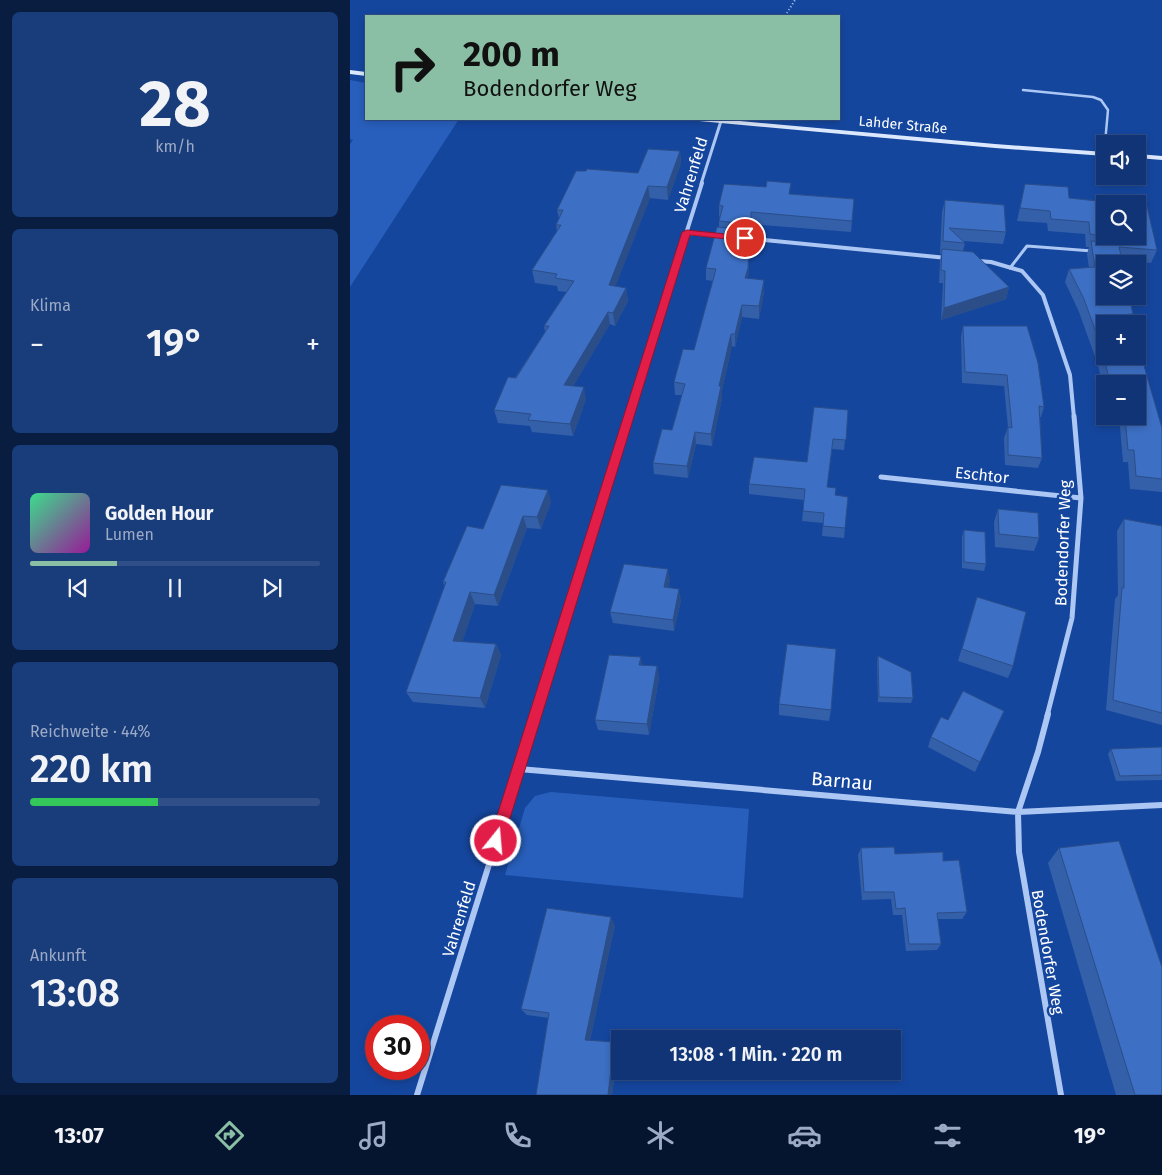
<!DOCTYPE html>
<html lang="de">
<meta charset="utf-8">
<style>
:root{--surface:#103476;--page:#193c7b;--text:#f1f3f6;--muted:#9caac5;--line:#304f88;--accent:#8abfa5}
body{margin:0;font-family:"Fira Sans",sans-serif;background:var(--page);color:var(--text);height:100vh;display:flex;flex-direction:column;font-size:19px;white-space:nowrap}
*{box-sizing:border-box;margin:0}
p{font-size:16px;color:var(--muted)}
.icon{flex:none;width:28px;height:28px;fill:none;stroke:currentColor;stroke-width:2;stroke-linecap:round;stroke-linejoin:round}
.map{position:relative;flex:1;overflow:hidden}
.side{display:flex;flex-direction:column;gap:12px;padding:12px;background:#091d41;width:350px}
.side>*{flex:none}
.guide{position:absolute;left:15px;top:15px;width:475px;height:105px;border-radius:0px;box-shadow:0 2px 8px #0003,0 0 0 1px var(--line);background:#8abfa5;color:#111;overflow:hidden}
.controls{position:absolute;left:746px;top:135px;display:grid;gap:10px}
.controls a{display:grid;place-items:center;width:50px;height:50px;border-radius:0px;background:var(--surface);box-shadow:0 2px 8px #0003,0 0 0 1px var(--line);font-size:25px}
.speed{position:absolute;left:15px;top:1015px;display:flex;gap:10px;font-size:25px;font-weight:700;text-align:center}
.speed>*{display:grid;place-content:center;width:65px;height:65px;border-radius:50%;background:var(--surface);box-shadow:0 2px 8px #0003,0 0 0 1px var(--line);line-height:1}
.speed .limit{border:8px solid #d22;background:#fff;color:#111}
.pin{position:absolute;display:grid;place-items:center;width:42px;height:42px;color:#fff;margin:-21px;border:2px solid #fff;border-radius:50%;box-shadow:0 1px 5px #0007}
.me{position:absolute;width:55px;margin:-28px;rotate:17deg;stroke-linejoin:round;filter:drop-shadow(0 0 4px #0008)}
.turn{display:flex;align-items:center;gap:18px;height:105px;padding:0 15px;font-size:22px}
.turn .icon{width:65px;height:65px;stroke-width:2.5}
.turn b{display:block;font-size:35px;line-height:42px}
.big{font-size:38px;font-weight:600;line-height:1.1}
.side .tile{flex:1;display:flex;flex-direction:column;justify-content:center;gap:8px;min-width:0;padding:0 18px;border-radius:8px;background:var(--page)}
.side .dial{align-items:center;gap:0}
.dial b{font-size:65px;line-height:1}
.song{display:flex;align-items:center;gap:15px}
.cover{width:60px;height:60px;border-radius:8px;background:linear-gradient(135deg,hsl(150 70% 55%),hsl(300 70% 35%))}
.played{height:5px;border-radius:2px;background:linear-gradient(90deg,var(--accent) 30%,var(--line) 30%)}
.keys{display:flex;justify-content:space-around;direction:ltr}
.heat{display:flex;justify-content:space-between;align-items:center;font-size:28px;direction:ltr}
.charge{height:8px;border-radius:4px;background:linear-gradient(90deg,#34c759 44%,var(--line) 0)}
.trip{position:absolute;left:261px;top:1030px;width:290px;height:50px;border-radius:0px;background:var(--surface);box-shadow:0 2px 8px #0003,0 0 0 1px var(--line);font-weight:600;line-height:50px;text-align:center}
.menu{display:flex;height:80px;justify-content:space-around;align-items:center;background:#06152f;color:var(--muted)}
.menu .icon{width:35px;height:35px}
.menu .selected{color:var(--accent)}
.menu b{font-size:22px;color:var(--text)}
main{display:flex;flex:1;min-height:0}
.map>svg:first-child{display:block}
.green{fill:#285fbc}
.lines{fill:none;stroke-linecap:round;stroke-linejoin:round}
.path{stroke:#acc7f3;stroke-width:2;stroke-dasharray:1 2.5;stroke-linecap:butt}
.lane-far1{stroke:#acc7f3;stroke-width:2.5}
.lane{stroke:#acc7f3;stroke-width:3}
.street-far3{stroke:#acc7f3;stroke-width:3}
.street-far2{stroke:#acc7f3;stroke-width:4}
.street-far1{stroke:#acc7f3;stroke-width:5}
.street{stroke:#acc7f3;stroke-width:6}
.secondary{fill:#dce8fd;fill-rule:evenodd}
.wall{fill:#345fa9}
.shaded-wall{fill:#2b4e89}
.building{fill:#3d6fc4;stroke:#2b4e89}
.route{fill:#e11d48;stroke:#92132f}
.labels{text-anchor:middle;dominant-baseline:central;stroke-width:5;stroke-linejoin:round;paint-order:stroke}
.far-street-label{font-size:14px;fill:#fff;stroke:#15469e}
.street-label{font-size:16px;fill:#fff;stroke:#15469e}
.near-street-label{font-size:19px;fill:#fff;stroke:#15469e}
</style>
<main>
<section class="side">
<div class="tile dial"><b>28</b><p>km/h</p></div>
<div class="tile"><p>Klima</p>
<div class="heat"><a>−</a><b class="big">19°</b><a>+</a></div>
</div>
<div class="tile">
<div class="song"><i class="cover"></i><div><b>Golden Hour</b><p>Lumen</p></div></div>
<div class="played"></div>
<div class="keys"><svg class="icon" aria-label="previous" viewBox="0 0 24 24"><path d="M18 5L8 12l10 7zM5 5v14"/></svg><svg class="icon" aria-label="pause" viewBox="0 0 24 24"><path d="M8 5v14M16 5v14"/></svg><svg class="icon" aria-label="next" viewBox="0 0 24 24"><path d="M6 5l10 7-10 7zM19 5v14"/></svg></div>
</div>
<div class="tile"><p>Reichweite · 44%</p><b class="big">220 km</b><div class="charge"></div></div>
<div class="tile"><p>Ankunft</p><b class="big">13:08</b></div>
</section>
<div class="map">
<svg width="812" height="1095" viewBox="0 0 812 1095">
<rect width="100%" height="100%" fill="#15469e"/>
<!-- green -->
<path class="green" d="M 0,80 L 16,83 L 16,119 L 109,119 L 0,287 L 0,144 L 3,140 L 0,139 Z
M 201,792 L 399,809 L 393,898 L 155,875 L 175,808 L 185,796 Z"/>
<g class="lines">
<!-- path -->
<path class="path" d="M 435,16 L 445,0"/>
<!-- lane-far1 -->
<path class="lane-far1" d="M 673,90 L 743,97 L 751,100 L 758,110 L 754,154"/>
<!-- lane -->
<path class="lane" d="M 660,268 L 677,246 L 742,251"/>
<!-- street-far3 -->
<path class="street-far3" d="M 351,184 L 371,121"/>
<!-- street-far2 -->
<path class="street-far2" d="M 337,233 L 371,236
M 394,238 L 597,258
M 628,261 L 641,262 L 672,271 L 693,295 L 720,375 L 724,418
M 278,418 L 352,183"/>
<!-- street-far1 -->
<path class="street-far1" d="M 531,477 L 731,498
M 185,716 L 279,416
M 697,716 L 722,618 L 731,498 L 724,416"/>
<!-- street -->
<path class="street" d="M 698,714 L 688,752 L 668,812 L 669,852 L 711,1095
M 169,769 L 668,812 L 812,805
M 67,1095 L 186,714"/>
<!-- secondary -->
<path class="secondary" d="M 0,70 L 16,72 L 16,76 L 0,74 Z
M 346,119 L 368,119 L 645,144 L 755,152 L 755,156 L 645,148 L 349,121 Z
M 788,154 L 812,156 L 812,160 L 788,158 Z"/>
</g>
<!-- wall -->
<path class="wall" d="M 330,151 L 331,163 L 318,200 L 300,198 L 265,286 L 276,288 L 278,301 L 265,326 L 260,324 L 223,386 L 236,399 L 223,436 L 182,432 L 180,426 L 148,423 L 144,410 L 195,332 L 194,326 L 216,292 L 208,291 L 207,286 L 185,283 L 182,270 L 207,231 L 206,225 L 209,219 L 207,210 L 236,171 L 288,173 Z
M 675,184 L 719,198 L 807,250 L 801,263 L 772,260 L 783,314 L 779,324 L 755,324 L 812,428 L 812,492 L 780,489 L 778,462 L 773,462 L 769,416 L 788,416 L 788,384 L 755,384 L 755,396 L 748,365 L 729,312 L 715,282 L 719,269 L 739,268 L 737,254 L 739,247 L 736,247 L 735,234 L 698,231 L 697,223 L 667,221 Z
M 441,194 L 504,199 L 501,232 L 401,224 L 398,279 L 414,292 L 409,319 L 392,317 L 385,347 L 382,346 L 372,390 L 372,398 L 362,446 L 346,444 L 338,478 L 304,474 L 303,463 L 322,430 L 332,395 L 325,395 L 324,382 L 344,350 L 363,281 L 356,280 L 356,268 L 369,228 L 369,221 L 370,217 L 369,216 L 369,205 Z
M 595,200 L 656,232 L 653,244 L 613,241 L 615,243 L 613,251 L 659,287 L 656,299 L 591,320 L 593,283 L 589,283 L 590,261 L 591,254 L 590,253 L 592,212 Z
M 613,326 L 694,407 L 691,417 L 690,417 L 692,458 L 688,468 L 655,465 L 654,438 L 658,427 L 654,386 L 612,383 L 611,337 Z
M 498,410 L 494,450 L 482,449 L 477,487 L 485,495 L 495,528 L 494,538 L 472,536 L 473,523 L 452,521 L 454,500 L 399,494 L 399,484 L 457,462 Z
M 201,502 L 191,529 L 177,528 L 148,606 L 125,604 L 112,642 L 146,644 L 151,655 L 135,708 L 63,702 L 56,692 L 95,586 L 93,582 L 133,529 Z
M 648,509 L 689,538 L 684,551 L 645,547 L 644,522 Z
M 774,519 L 812,526 L 812,725 L 756,710 L 765,599 L 768,595 L 767,531 Z
M 614,530 L 636,564 L 634,571 L 612,568 L 612,537 Z
M 320,580 L 318,587 L 331,600 L 324,631 L 263,623 L 260,612 Z
M 627,597 L 663,666 L 658,678 L 608,661 Z
M 528,656 L 563,698 L 561,703 L 528,702 L 527,662 Z
M 307,666 L 309,678 L 299,735 L 248,730 L 245,720 Z
M 429,704 L 481,710 L 479,721 L 429,715 Z
M 654,711 L 625,772 L 578,747 L 581,737 L 598,720 Z
M 812,747 L 812,780 L 766,781 L 758,754 L 761,749 Z
M 511,848 L 545,854 L 593,861 L 617,912 L 612,919 L 588,919 L 591,944 L 587,950 L 556,951 L 552,915 L 543,915 L 541,899 L 512,900 L 508,855 Z
M 709,848 L 812,1095 L 766,1095 L 698,863 Z
M 265,925 L 240,1040 L 268,1047 L 262,1095 L 199,1018 L 177,1015 L 171,1009 Z"/>
<!-- shaded-wall -->
<path class="shaded-wall" d="M 330,151 L 331,163 L 318,200 L 317,187 Z
M 298,186 L 300,198 L 261,298 L 259,285 Z
M 400,230 L 400,243 L 398,280 L 395,278 Z
M 414,280 L 414,292 L 409,319 L 409,306 Z
M 659,287 L 656,299 L 591,320 L 594,308 Z
M 276,288 L 278,301 L 265,326 L 263,313 Z
M 392,305 L 392,317 L 385,347 L 385,334 Z
M 258,312 L 260,324 L 217,397 L 214,385 Z
M 381,334 L 382,346 L 372,390 L 372,398 L 362,446 L 361,434 L 369,386 Z
M 234,387 L 236,399 L 223,436 L 220,424 Z
M 345,432 L 346,444 L 338,478 L 337,466 Z
M 198,490 L 201,502 L 191,529 L 187,517 Z
M 173,516 L 177,528 L 148,606 L 144,595 Z
M 318,569 L 320,580 L 316,598 L 314,587 Z
M 329,589 L 331,600 L 324,631 L 323,620 Z
M 120,592 L 125,604 L 109,652 L 103,641 Z
M 146,644 L 151,655 L 135,708 L 130,698 Z
M 291,657 L 293,669 L 289,665 Z
M 307,666 L 309,678 L 299,735 L 297,724 Z
M 261,917 L 265,925 L 239,1045 L 235,1040 Z
M 264,1042 L 268,1047 L 262,1095 L 258,1095 Z"/>
<!-- building -->
<path class="building" d="M 298,149 L 330,151 L 317,187 L 298,186 L 259,285 L 276,288 L 263,313 L 258,312 L 214,385 L 234,387 L 220,424 L 178,420 L 181,414 L 144,410 L 158,377 L 166,378 L 199,326 L 194,326 L 224,281 L 205,278 L 207,274 L 182,270 L 211,225 L 206,225 L 213,210 L 207,210 L 226,171 L 236,171 L 237,169 L 288,173 Z
M 417,181 L 441,183 L 439,194 L 504,199 L 502,221 L 401,212 L 401,224 L 369,221 L 373,206 L 369,205 L 374,184 L 416,187 Z
M 675,184 L 718,187 L 719,198 L 776,204 L 755,204 L 755,236 L 788,236 L 788,205 L 797,206 L 807,250 L 769,247 L 773,264 L 755,264 L 755,296 L 779,296 L 783,314 L 770,315 L 774,324 L 755,324 L 755,356 L 787,356 L 788,359 L 792,359 L 812,428 L 812,479 L 786,476 L 784,450 L 778,450 L 775,416 L 788,416 L 788,384 L 760,384 L 753,352 L 734,299 L 719,269 L 745,267 L 741,241 L 752,242 L 754,236 L 740,234 L 739,222 L 701,219 L 700,211 L 670,208 Z
M 595,200 L 654,205 L 656,232 L 599,228 L 615,243 L 593,241 Z
M 367,227 L 400,230 L 398,268 L 395,278 L 414,280 L 409,306 L 392,305 L 385,334 L 381,334 L 369,386 L 371,386 L 361,434 L 345,432 L 337,466 L 303,463 L 312,429 L 322,430 L 335,384 L 324,382 L 333,349 L 344,350 L 366,269 L 356,268 Z
M 592,249 L 623,252 L 659,287 L 594,308 L 595,271 L 591,270 Z
M 613,326 L 677,326 L 688,363 L 694,407 L 689,406 L 692,458 L 658,455 L 658,427 L 662,428 L 657,375 L 615,372 Z
M 464,407 L 498,410 L 496,440 L 483,439 L 477,487 L 486,488 L 485,495 L 498,497 L 495,528 L 473,526 L 474,513 L 453,511 L 455,489 L 399,484 L 404,457 L 457,462 Z
M 151,485 L 198,490 L 187,517 L 173,516 L 144,595 L 120,592 L 103,641 L 146,644 L 130,698 L 56,692 L 96,582 L 93,582 L 117,526 L 133,529 Z
M 648,509 L 688,513 L 689,538 L 649,534 Z
M 774,519 L 812,526 L 812,713 L 763,700 L 772,588 L 774,588 Z
M 614,530 L 635,532 L 636,564 L 614,562 Z
M 274,564 L 318,569 L 314,587 L 329,589 L 323,620 L 260,612 Z
M 627,597 L 676,612 L 663,666 L 612,649 Z
M 437,644 L 486,649 L 481,710 L 429,704 Z
M 259,655 L 291,657 L 289,665 L 307,666 L 297,724 L 245,720 Z
M 528,656 L 561,672 L 563,698 L 529,697 Z
M 613,691 L 654,711 L 630,762 L 581,737 L 591,717 L 598,720 Z
M 812,747 L 812,775 L 770,776 L 761,749 Z
M 769,841 L 812,967 L 812,1095 L 785,1095 L 709,848 Z
M 544,847 L 545,854 L 593,852 L 593,861 L 609,860 L 617,912 L 587,913 L 591,944 L 559,944 L 555,908 L 546,909 L 544,892 L 514,892 L 511,848 Z
M 197,908 L 261,917 L 235,1040 L 264,1042 L 258,1095 L 186,1095 L 199,1013 L 171,1009 Z"/>
<!-- route -->
<path class="route" d="M 337,230 L 395,236 L 399,238 L 395,241 L 340,235 L 153,841 L 151,846 L 146,848 L 141,846 L 139,841 L 332,232 Z"/>
<g class="labels">
<!-- far-street labels -->
<g class="far-street-label">
<text transform="translate(553 125) rotate(5)">Lahder Straße</text>
</g>
<!-- street labels -->
<g class="street-label">
<text transform="translate(341 175) rotate(-73)">Vahrenfeld</text>
<text transform="translate(632 475) rotate(6)">Eschtor</text>
<text transform="translate(713 543) rotate(-88)">Bodendorfer Weg</text>
<text transform="translate(109 919) rotate(-73)">Vahrenfeld</text>
<text transform="translate(698 952) rotate(80)">Bodendorfer Weg</text>
</g>
<!-- near-street labels -->
<g class="near-street-label">
<text transform="translate(492 781) rotate(5)">Barnau</text>
</g>
</g>
</svg>
<div class="controls">
<a><svg class="icon" aria-label="sound" viewBox="0 0 24 24"><path d="M4 9h4l5-4v14l-5-4H4zM17 9q2 3 0 6"/></svg></a>
<a><svg class="icon" aria-label="search" viewBox="0 0 24 24"><circle cx="10" cy="10" r="6"/><path d="M15 15l6 6"/></svg></a>
<a><svg class="icon" aria-label="layers" viewBox="0 0 24 24"><path d="M12 4l9 5-9 5-9-5zM3 14l9 5 9-5"/></svg></a>
<a>+</a>
<a>−</a>
</div>
<div class="speed"><div class="limit">30</div></div>
<div class="pin" style="left:395px;top:238px;background:#d93025"><svg class="icon" aria-label="arrive" viewBox="0 0 24 24"><path d="M6 21V4h12l-3 4 3 4H6"/></svg></div>
<svg class="me" style="left:146px;top:841px" viewBox="-20 -20 40 40"><circle r="17" fill="#e11d48" stroke="#fff" stroke-width="3"/><path d="M0-11L8 9 0 5-8 9z" fill="#fff"/></svg>
<div class="trip">13:08 · 1 Min. · 220 m</div>
<div class="guide">
<div class="turn"><svg class="icon" aria-label="right" viewBox="0 0 24 24"><path d="M7 20v-9h11M14 6l5 5-5 5"/></svg><div><b>200 m</b>Bodendorfer Weg</div></div>
</div>
</div>
</main>
<nav class="menu">
<b>13:07</b>
<svg class="icon selected" aria-label="directions" viewBox="0 0 24 24"><path d="M12 3l9 9-9 9-9-9zM9 14v-3h6M13 9l2 2-2 2"/></svg>
<svg class="icon" aria-label="music" viewBox="0 0 24 24"><path d="M9 18V5l10-2v13"/><circle cx="6" cy="18" r="3"/><circle cx="16" cy="16" r="3"/></svg>
<svg class="icon" aria-label="phone" viewBox="0 0 24 24"><path d="M5 4h4l2 5-3 2q2 4 5 5l2-3 5 2v4C11 20 4 13 5 4z"/></svg>
<svg class="icon" aria-label="climate" viewBox="0 0 24 24"><path d="M12 3v18M4 7l16 10M4 17L20 7"/></svg>
<svg class="icon" aria-label="car" viewBox="0 0 24 24"><path d="M5 17H2v-5l4-1 3-4h7l3 4 3 1v5h-3M9 17h6M6 11h13"/><circle cx="7" cy="17" r="2"/><circle cx="17" cy="17" r="2"/></svg>
<svg class="icon" aria-label="filters" viewBox="0 0 24 24"><path d="M4 7h16M4 17h16"/><circle cx="9" cy="7" r="2"/><circle cx="15" cy="17" r="2"/></svg>
<b>19°</b>
</nav>
